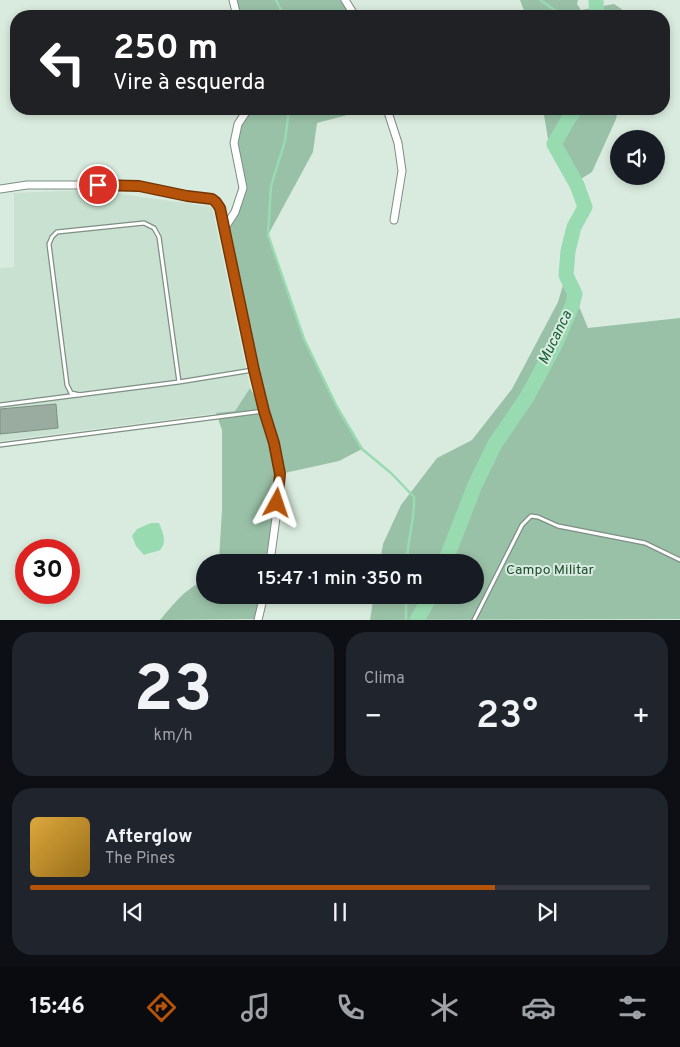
<!DOCTYPE html>
<html lang="pt">
<meta charset="utf-8">
<style>
:root{--surface:#171b24;--page:#20242c;--text:#f1f3f6;--muted:#9ea1a6;--line:#363941;--accent:#b45309}
body{margin:0;font-family:Overpass,sans-serif;background:var(--page);color:var(--text);height:100vh;display:flex;flex-direction:column;font-size:19px;white-space:nowrap}
*{box-sizing:border-box;margin:0}
p{font-size:16px;color:var(--muted)}
.icon{flex:none;width:28px;height:28px;fill:none;stroke:currentColor;stroke-width:2;stroke-linecap:round;stroke-linejoin:round}
.map{position:relative;height:620px;overflow:hidden}
.side{display:flex;flex-direction:column;gap:12px;padding:12px;background:#0d0f14;flex:1}
.side>*{flex:none}
.hud{position:absolute;left:10px;top:10px;width:660px;height:105px;border-radius:20px;box-shadow:0 2px 8px #0003;background:#202124;color:#fff;overflow:hidden}
.buttons{position:absolute;left:610px;top:130px;display:grid;gap:10px}
.buttons a{display:grid;place-items:center;width:55px;height:55px;border-radius:50%;background:var(--surface);box-shadow:0 2px 8px #0003;font-size:25px}
.speed{position:absolute;left:15px;top:539px;display:flex;gap:10px;font-size:25px;font-weight:700;text-align:center}
.speed>*{display:grid;place-content:center;width:65px;height:65px;border-radius:50%;background:var(--surface);box-shadow:0 2px 8px #0003;line-height:1}
.speed .limit{border:8px solid #d22;background:#fff;color:#111}
.pin{position:absolute;display:grid;place-items:center;width:42px;height:42px;color:#fff;margin:-21px;border:2px solid #fff;border-radius:50%;box-shadow:0 1px 5px #0007}
.me{position:absolute;width:55px;margin:-28px;rotate:5deg;stroke-linejoin:round;filter:drop-shadow(0 0 4px #0008)}
.turn{display:flex;align-items:center;gap:18px;height:105px;padding:0 20px;font-size:22px}
.turn .icon{width:65px;height:65px;stroke-width:2.5}
.turn b{display:block;font-size:35px;line-height:42px}
.big{font-size:38px;font-weight:600;line-height:1.1}
.side .tile{flex:1;display:flex;flex-direction:column;justify-content:center;gap:8px;min-width:0;padding:0 18px;border-radius:20px;background:var(--page)}
.side .dial{align-items:center;gap:0}
.dial b{font-size:65px;line-height:1}
.song{display:flex;align-items:center;gap:15px}
.cover{width:60px;height:60px;border-radius:8px;background:linear-gradient(135deg,hsl(40 70% 55%),hsl(40 70% 35%))}
.played{height:5px;border-radius:2px;background:linear-gradient(90deg,var(--accent) 75%,var(--line) 75%)}
.keys{display:flex;justify-content:space-around;direction:ltr}
.heat{display:flex;justify-content:space-between;align-items:center;font-size:28px;direction:ltr}
.side .tiles{flex:1;display:grid;gap:12px;grid-template-columns:1fr 1fr}
.tile:last-child{grid-column:span 2}
.trip{position:absolute;left:196px;top:554px;width:288px;height:50px;border-radius:25px;background:var(--surface);box-shadow:0 2px 8px #0003;font-weight:600;line-height:50px;text-align:center}
.tab-bar{display:flex;height:80px;justify-content:space-around;align-items:center;background:#090b0e;color:var(--muted)}
.tab-bar .icon{width:35px;height:35px}
.tab-bar .active{color:var(--accent)}
.tab-bar b{font-size:22px;color:var(--text)}
.map>svg:first-child{display:block}
.built{fill:#c8e1d0}
.green{fill:#99c1a7}
.water{fill:#99dbb1}
.lines{fill:none;stroke-linecap:round;stroke-linejoin:round}
.stream{stroke:#99dbb1;stroke-width:2.5}
.river{stroke:#99dbb1;stroke-width:15}
.building{fill:#9aab9f;stroke:#7e8f83}
.service-casing{stroke:#7e8f84;stroke-width:5.5}
.minor-casing{stroke:#7e8f84;stroke-width:9}
.service{stroke:#fff;stroke-width:3}
.minor{stroke:#fff;stroke-width:7}
.route-casing{stroke:#753606;stroke-width:12}
.route{stroke:#b45309;stroke-width:9}
.labels{text-anchor:middle;dominant-baseline:central;stroke-width:4;stroke-linejoin:round;paint-order:stroke}
.park-label{font-size:14px;fill:#1b4c31;stroke:#d9ebde}
.water-label{font-size:15px;font-style:italic;fill:#16613a;stroke:#d9ebde}
</style>
<div class="map">
<svg width="680" height="620" viewBox="0 0 680 620">
<rect width="100%" height="100%" fill="#d9ebde"/>
<!-- built -->
<path class="built" d="M 93,190 L 212,207 L 250,388 L 235,411 L 0,441 L 0,268 L 14,267 L 14,193 Z"/>
<!-- green -->
<path class="green" d="M 233,0 L 345,0 L 355,16 L 237,16 Z
M 520,0 L 578,0 L 577,4 L 581,10 L 614,4 L 623,10 L 626,16 L 526,16 Z
M 248,109 L 370,109 L 317,123 L 313,152 L 268,235 L 304,339 L 337,407 L 362,449 L 339,461 L 280,474 L 270,562 L 218,562 L 219,560 L 222,510 L 222,430 L 216,413 L 235,411 L 250,388 L 263,409 L 224,229 L 243,188 L 234,143 Z
M 543,109 L 618,109 L 616,119 L 592,172 L 576,182 L 548,139 Z
M 566,275 L 588,328 L 680,318 L 680,619 L 370,620 L 374,595 L 475,595 L 475,562 L 380,562 L 383,544 L 401,505 L 437,458 L 472,440 L 512,389 L 558,302 Z
M 205,581 L 205,595 L 264,595 L 258,619 L 160,620 C 173,605 186,587 205,581 Z"/>
<!-- water -->
<path class="water" d="M 151,523 L 159,523 C 162,530 168,543 160,550 C 156,552 148,553 144,555 L 136,546 L 132,536 L 137,529 Z"/>
<g class="lines">
<!-- stream -->
<path class="stream" d="M 276,0 L 284,16
M 540,0 L 559,13 L 571,16
M 289,109 L 285,141 L 271,186 L 268,235 L 304,339 L 337,407 L 362,449 L 391,473 L 414,497 C 415,520 407,540 407,562
M 406,620 L 406,595"/>
<!-- river -->
<path class="river" d="M 596,0 L 597,16
M 445,562 L 475,485 L 495,444 L 527,397 L 555,345 L 572,306 L 575,294 L 566,275 L 568,251 L 574,227 L 585,207 L 577,185 L 554,144 L 569,118 L 576,109
M 417,620 L 431,595"/>
</g>
<!-- building -->
<path class="building" d="M 56,404 L 58,428 L 0,434 L 0,409 Z"/>
<g class="lines">
<!-- service casing -->
<g class="service-casing">
<path id="service" d="M 80,395 L 71,393 L 67,385 L 49,244 L 52,237 L 57,232 L 144,223 L 154,228 L 159,237 L 179,382
M 0,405 L 179,382 L 253,370
M 0,445 L 264,411
M 474,620 L 522,525 L 531,516 L 538,517 L 558,526 L 645,543 L 680,560"/>
</g>
<!-- minor casing -->
<g class="minor-casing">
<path id="minor" d="M 233,0 L 237,16
M 345,0 L 355,16
M 387,109 L 398,143 L 402,171 L 394,220
M 0,189 L 27,185 L 124,185 L 139,186 L 187,196 L 212,199 L 216,202 L 220,208 L 254,370 L 264,411 L 274,443 L 280,474 L 276,518 L 270,562
M 224,229 L 235,212 L 243,188 L 234,143 L 238,124 L 248,109
M 258,620 L 264,595"/>
</g>
<!-- service -->
<use href="#service" class="service"/>
<!-- minor -->
<use href="#minor" class="minor"/>
</g>
<g class="lines">
<!-- route casing -->
<g class="route-casing">
<path id="route" d="M 98,185 L 139,186 L 187,196 L 212,199 L 216,202 L 220,208 L 254,370 L 264,411 L 274,443 L 280,474 L 277,503"/>
</g>
<!-- route -->
<use href="#route" class="route"/>
</g>
<g class="labels">
<!-- park labels -->
<g class="park-label">
<text x="550" y="570">Campo Militar</text>
</g>
<!-- water labels -->
<g class="water-label">
<text transform="translate(556 338) rotate(-64)">Mucanca</text>
</g>
</g>
</svg>
<div class="buttons">
<a><svg class="icon" aria-label="sound" viewBox="0 0 24 24"><path d="M4 9h4l5-4v14l-5-4H4zM17 9q2 3 0 6"/></svg></a>
</div>
<div class="speed"><div class="limit">30</div></div>
<div class="pin" style="left:98px;top:185px;background:#d93025"><svg class="icon" aria-label="arrive" viewBox="0 0 24 24"><path d="M6 21V4h12l-3 4 3 4H6"/></svg></div>
<svg class="me" style="left:277px;top:503px" viewBox="-20 -20 40 40"><path d="M0-17L14 15 0 8-14 15z" fill="#b45309" stroke="#fff" stroke-width="4"/></svg>
<div class="trip">15:47 · 1 min · 350 m</div>
<div class="hud">
<div class="turn"><svg class="icon" aria-label="left" viewBox="0 0 24 24"><path d="M17 20v-9H6M10 6l-5 5 5 5"/></svg><div><b>250 m</b>Vire à esquerda</div></div>
</div>
</div>
<section class="side">
<div class="tiles">
<div class="tile dial"><b>23</b><p>km/h</p></div>
<div class="tile"><p>Clima</p>
<div class="heat"><a>−</a><b class="big">23°</b><a>+</a></div>
</div>
<div class="tile">
<div class="song"><i class="cover"></i><div><b>Afterglow</b><p>The Pines</p></div></div>
<div class="played"></div>
<div class="keys"><svg class="icon" aria-label="previous" viewBox="0 0 24 24"><path d="M18 5L8 12l10 7zM5 5v14"/></svg><svg class="icon" aria-label="pause" viewBox="0 0 24 24"><path d="M8 5v14M16 5v14"/></svg><svg class="icon" aria-label="next" viewBox="0 0 24 24"><path d="M6 5l10 7-10 7zM19 5v14"/></svg></div>
</div>
</div>
</section>
<nav class="tab-bar">
<b>15:46</b>
<svg class="icon active" aria-label="directions" viewBox="0 0 24 24"><path d="M12 3l9 9-9 9-9-9zM9 14v-3h6M13 9l2 2-2 2"/></svg>
<svg class="icon" aria-label="music" viewBox="0 0 24 24"><path d="M9 18V5l10-2v13"/><circle cx="6" cy="18" r="3"/><circle cx="16" cy="16" r="3"/></svg>
<svg class="icon" aria-label="phone" viewBox="0 0 24 24"><path d="M5 4h4l2 5-3 2q2 4 5 5l2-3 5 2v4C11 20 4 13 5 4z"/></svg>
<svg class="icon" aria-label="climate" viewBox="0 0 24 24"><path d="M12 3v18M4 7l16 10M4 17L20 7"/></svg>
<svg class="icon" aria-label="car" viewBox="0 0 24 24"><path d="M5 17H2v-5l4-1 3-4h7l3 4 3 1v5h-3M9 17h6M6 11h13"/><circle cx="7" cy="17" r="2"/><circle cx="17" cy="17" r="2"/></svg>
<svg class="icon" aria-label="filters" viewBox="0 0 24 24"><path d="M4 7h16M4 17h16"/><circle cx="9" cy="7" r="2"/><circle cx="15" cy="17" r="2"/></svg>
</nav>
